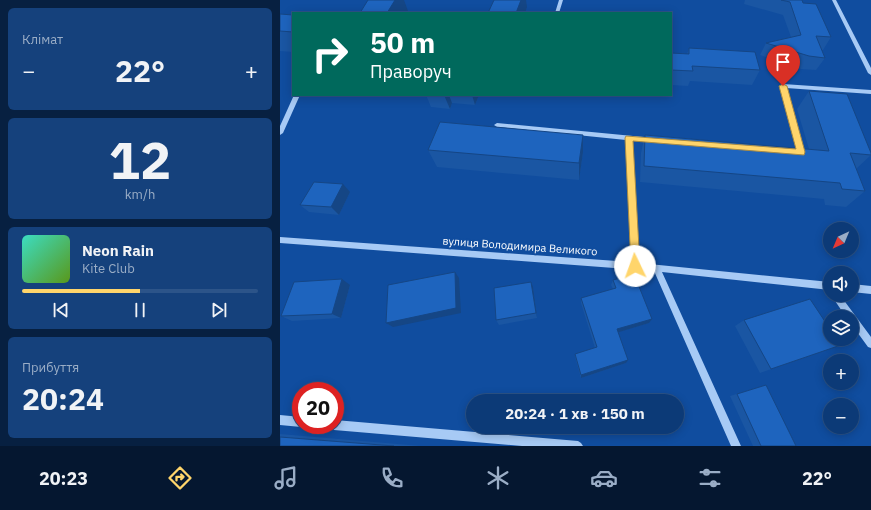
<!DOCTYPE html>
<html lang="uk">
<meta charset="utf-8">
<style>
:root{--surface:#0c3a77;--page:#15417c;--text:#f1f3f6;--muted:#9aadc6;--line:#2c5489;--accent:#ffd56b}
body{margin:0;font-family:"IBM Plex Sans",sans-serif;background:var(--page);color:var(--text);height:100vh;display:flex;flex-direction:column;font-size:15px;white-space:nowrap}
*{box-sizing:border-box;margin:0}
p{font-size:13px;color:var(--muted)}
.icon{flex:none;width:22px;height:22px;fill:none;stroke:currentColor;stroke-width:2;stroke-linecap:round;stroke-linejoin:round}
.map{position:relative;flex:1;overflow:hidden}
.side{display:flex;flex-direction:column;gap:8px;padding:8px;background:#072041;width:280px}
.side>*{flex:none}
.banner{position:absolute;left:12px;top:12px;width:380px;height:84px;border-radius:0px;box-shadow:0 2px 10px #0003,0 0 0 1px var(--line);background:#00695c;color:#fff;overflow:hidden}
.needle{width:26px;rotate:224deg}
.tools{position:absolute;left:543px;top:222px;display:grid;gap:8px}
.tools a{display:grid;place-items:center;width:36px;height:36px;border-radius:50%;background:var(--surface);box-shadow:0 2px 10px #0003,0 0 0 1px var(--line);font-size:20px}
.speed{position:absolute;left:12px;top:382px;display:flex;gap:8px;font-size:20px;font-weight:700;text-align:center}
.speed>*{display:grid;place-content:center;width:52px;height:52px;border-radius:50%;background:var(--surface);box-shadow:0 2px 10px #0003,0 0 0 1px var(--line);line-height:1}
.speed .limit{border:6px solid #d22;background:#fff;color:#111}
.pin{position:absolute;display:grid;place-items:center;width:34px;height:34px;color:#fff;margin:-41px -17px;border-radius:50% 50% 50% 0;rotate:-45deg;box-shadow:0 0 4px #0007}
.pin .icon{rotate:45deg}
.me{position:absolute;width:44px;margin:-22px;rotate:357deg;stroke-linejoin:round;filter:drop-shadow(0 0 3px #0008)}
.turn{display:flex;align-items:center;gap:14px;height:84px;padding:0 12px;font-size:18px}
.turn .icon{width:52px;height:52px;stroke-width:2.5}
.turn b{display:block;font-size:28px;line-height:34px}
.big{font-size:30px;font-weight:700;line-height:1.1}
.side .widget{flex:1;display:flex;flex-direction:column;justify-content:center;gap:6px;min-width:0;padding:0 14px;border-radius:6px;background:var(--page)}
.side .dial{align-items:center;gap:0}
.dial b{font-size:52px;line-height:1}
.song{display:flex;align-items:center;gap:12px}
.cover{width:48px;height:48px;border-radius:6px;background:linear-gradient(135deg,hsl(170 70% 55%),hsl(90 70% 35%))}
.played{height:4px;border-radius:2px;background:linear-gradient(90deg,var(--accent) 50%,var(--line) 50%)}
.keys{display:flex;justify-content:space-around;direction:ltr}
.heat{display:flex;justify-content:space-between;align-items:center;font-size:22px;direction:ltr}
.trip{position:absolute;left:186px;top:394px;width:218px;height:40px;border-radius:20px;background:var(--surface);box-shadow:0 2px 10px #0003,0 0 0 1px var(--line);font-weight:700;line-height:40px;text-align:center}
.tabs{display:flex;height:64px;justify-content:space-around;align-items:center;background:#051730;color:var(--muted)}
.tabs .icon{width:28px;height:28px}
.tabs .selected{color:var(--accent)}
.tabs b{font-size:18px;color:var(--text)}
main{display:flex;flex:1;min-height:0}
.map>svg:first-child{display:block}
.lines{fill:none;stroke-linecap:round;stroke-linejoin:round}
.minor{fill:#a7caf5;fill-rule:evenodd}
.wall{fill:#1a56a3}
.shaded-wall{fill:#154685}
.building{fill:#1e64be;stroke:#154685}
.route{fill:#ffd56b;stroke:#a68a46}
.labels{text-anchor:middle;dominant-baseline:central;stroke-width:4;stroke-linejoin:round;paint-order:stroke}
.street-label{font-size:11px;fill:#fff;stroke:#104d9f}
</style>
<main>
<section class="side">
<div class="widget"><p>Клімат</p>
<div class="heat"><a>−</a><b class="big">22°</b><a>+</a></div>
</div>
<div class="widget dial"><b>12</b><p>km/h</p></div>
<div class="widget">
<div class="song"><i class="cover"></i><div><b>Neon Rain</b><p>Kite Club</p></div></div>
<div class="played"></div>
<div class="keys"><svg class="icon" aria-label="previous" viewBox="0 0 24 24"><path d="M18 5L8 12l10 7zM5 5v14"/></svg><svg class="icon" aria-label="pause" viewBox="0 0 24 24"><path d="M8 5v14M16 5v14"/></svg><svg class="icon" aria-label="next" viewBox="0 0 24 24"><path d="M6 5l10 7-10 7zM19 5v14"/></svg></div>
</div>
<div class="widget"><p>Прибуття</p><b class="big">20:24</b></div>
</section>
<div class="map">
<svg width="591" height="446" viewBox="0 0 591 446">
<rect width="100%" height="100%" fill="#104d9f"/>
<g class="lines">
<!-- minor -->
<path class="minor" d="M 279,0 L 283,0 L 279,13 L 275,13 Z
M 552,0 L 556,0 L 591,68 L 591,75 L 588,73 Z
M 503,84 L 591,90 L 591,94 L 506,88 L 524,152 C 522,155 515,155 513,152 L 514,150 L 517,150 L 500,86 Z
M 14,95 L 20,95 L 3,133 L 0,135 L 0,126 Z
M 217,123 L 374,138 L 375,140 L 372,142 L 352,140 L 359,263 L 550,282 L 550,290 L 382,272 L 461,446 L 451,446 L 374,271 L 0,243 L 0,237 L 351,262 L 346,140 L 217,127 L 214,125 Z
M 572,284 L 591,286 L 591,294 L 572,292 Z
M 551,295 L 560,295 L 591,337 L 591,348 L 588,347 L 572,325 L 572,317 L 566,317 Z
M 0,415 L 21,417 L 21,425 L 24,425 L 21,427 L 0,425 Z
M 55,420 L 298,441 L 301,443 L 303,446 L 242,446 L 54,430 L 51,428 L 49,425 L 55,425 Z"/>
</g>
<!-- wall -->
<path class="wall" d="M 465,0 L 522,0 L 523,3 L 551,37 L 543,50 L 541,50 L 545,58 L 536,70 L 521,69 L 480,55 L 486,43 L 511,37 L 503,15 L 464,4 Z
M 0,14 L 13,15 L 13,52 L 0,51 Z
M 409,48 L 480,70 L 472,85 L 410,81 L 408,86 L 391,85 L 391,53 L 407,54 Z
M 529,91 L 591,153 L 591,155 L 576,169 L 585,191 L 566,207 L 545,205 L 544,199 L 360,182 L 361,153 L 365,135 L 529,149 L 517,109 Z
M 146,95 L 199,95 L 195,105 L 172,103 L 170,109 L 151,107 Z
M 303,135 L 303,152 L 299,180 L 157,167 L 148,150 Z
M 70,192 L 59,215 L 29,212 L 20,205 Z
M 333,280 L 369,323 L 338,332 L 346,363 L 301,378 L 295,357 L 295,354 L 315,348 L 301,303 L 301,298 L 333,289 L 331,285 Z
M 70,285 L 61,318 L 12,321 L 1,316 Z
M 253,287 L 257,318 L 219,325 L 216,320 Z
M 464,320 L 561,345 L 480,373 L 455,326 Z
M 486,385 L 516,446 L 473,446 L 450,396 Z
M 0,434 L 141,446 L 0,446 Z"/>
<!-- shaded-wall -->
<path class="shaded-wall" d="M 115,0 L 124,0 L 128,11 L 127,13 L 107,13 Z
M 241,0 L 246,0 L 247,7 L 245,13 L 236,13 Z
M 164,95 L 169,95 L 172,103 L 170,109 Z
M 192,95 L 199,95 L 195,105 Z
M 303,135 L 303,152 L 299,180 L 299,163 Z
M 63,184 L 70,192 L 59,215 L 51,207 Z
M 175,272 L 179,278 L 181,313 L 113,327 L 106,323 Z
M 62,279 L 70,285 L 61,318 L 52,314 Z
M 251,282 L 253,287 L 257,318 L 256,313 Z
M 372,319 L 369,323 L 336,333 L 337,329 Z
M 348,360 L 346,363 L 301,378 L 301,375 Z"/>
<!-- building -->
<path class="building" d="M 88,0 L 115,0 L 107,13 L 80,13 Z
M 214,0 L 241,0 L 236,13 L 208,13 Z
M 501,0 L 522,0 L 523,3 L 536,4 L 551,37 L 536,36 L 545,58 L 529,56 L 486,43 L 521,35 L 510,2 Z
M 0,14 L 13,15 L 13,32 L 0,31 Z
M 409,48 L 475,52 L 480,70 L 412,66 L 413,71 L 391,70 L 391,53 L 409,54 Z
M 529,91 L 567,94 L 591,153 L 591,155 L 570,153 L 585,191 L 562,189 L 560,183 L 364,166 L 365,135 L 549,151 Z
M 160,122 L 303,135 L 299,163 L 148,150 Z
M 34,182 L 63,184 L 51,207 L 20,205 Z
M 175,272 L 176,308 L 106,323 L 108,285 Z
M 354,274 L 372,319 L 337,329 L 348,360 L 301,375 L 295,354 L 317,347 L 301,298 L 336,288 L 333,280 Z
M 62,279 L 52,314 L 1,316 L 14,282 Z
M 251,282 L 256,313 L 216,320 L 214,288 Z
M 530,299 L 550,329 L 550,339 L 557,339 L 561,345 L 491,369 L 464,320 Z
M 486,385 L 516,446 L 481,446 L 457,394 Z
M 0,437 L 114,446 L 0,446 Z"/>
<!-- route -->
<path class="route" d="M 503,84 L 507,86 L 525,152 L 524,155 L 353,141 L 360,266 L 359,269 L 355,270 L 352,269 L 351,266 L 345,138 L 346,136 L 516,149 L 499,86 Z"/>
<g class="labels">
<!-- street labels -->
<g class="street-label">
<text transform="translate(240 246) rotate(4)">вулиця Володимира Великого</text>
</g>
</g>
</svg>
<div class="tools">
<a><svg class="needle" viewBox="-14 -14 28 28"><path d="M0-13l5 13h-10z" fill="#e53935"/><path d="M0 13l5-13h-10z" fill="#9aadc6"/></svg></a>
<a><svg class="icon" aria-label="sound" viewBox="0 0 24 24"><path d="M4 9h4l5-4v14l-5-4H4zM17 9q2 3 0 6"/></svg></a>
<a><svg class="icon" aria-label="layers" viewBox="0 0 24 24"><path d="M12 4l9 5-9 5-9-5zM3 14l9 5 9-5"/></svg></a>
<a>+</a>
<a>−</a>
</div>
<div class="speed"><div class="limit">20</div></div>
<div class="pin" style="left:503px;top:86px;background:#d93025"><svg class="icon" aria-label="arrive" viewBox="0 0 24 24"><path d="M6 21V4h12l-3 4 3 4H6"/></svg></div>
<svg class="me" style="left:355px;top:266px" viewBox="-20 -20 40 40"><circle r="19" fill="#fff"/><path d="M0-13L10 11 0 6-10 11z" fill="#ffd56b"/></svg>
<div class="trip">20:24 · 1 хв · 150 m</div>
<div class="banner">
<div class="turn"><svg class="icon" aria-label="right" viewBox="0 0 24 24"><path d="M7 20v-9h11M14 6l5 5-5 5"/></svg><div><b>50 m</b>Праворуч</div></div>
</div>
</div>
</main>
<nav class="tabs">
<b>20:23</b>
<svg class="icon selected" aria-label="directions" viewBox="0 0 24 24"><path d="M12 3l9 9-9 9-9-9zM9 14v-3h6M13 9l2 2-2 2"/></svg>
<svg class="icon" aria-label="music" viewBox="0 0 24 24"><path d="M9 18V5l10-2v13"/><circle cx="6" cy="18" r="3"/><circle cx="16" cy="16" r="3"/></svg>
<svg class="icon" aria-label="phone" viewBox="0 0 24 24"><path d="M5 4h4l2 5-3 2q2 4 5 5l2-3 5 2v4C11 20 4 13 5 4z"/></svg>
<svg class="icon" aria-label="climate" viewBox="0 0 24 24"><path d="M12 3v18M4 7l16 10M4 17L20 7"/></svg>
<svg class="icon" aria-label="car" viewBox="0 0 24 24"><path d="M5 17H2v-5l4-1 3-4h7l3 4 3 1v5h-3M9 17h6M6 11h13"/><circle cx="7" cy="17" r="2"/><circle cx="17" cy="17" r="2"/></svg>
<svg class="icon" aria-label="filters" viewBox="0 0 24 24"><path d="M4 7h16M4 17h16"/><circle cx="9" cy="7" r="2"/><circle cx="15" cy="17" r="2"/></svg>
<b>22°</b>
</nav>
